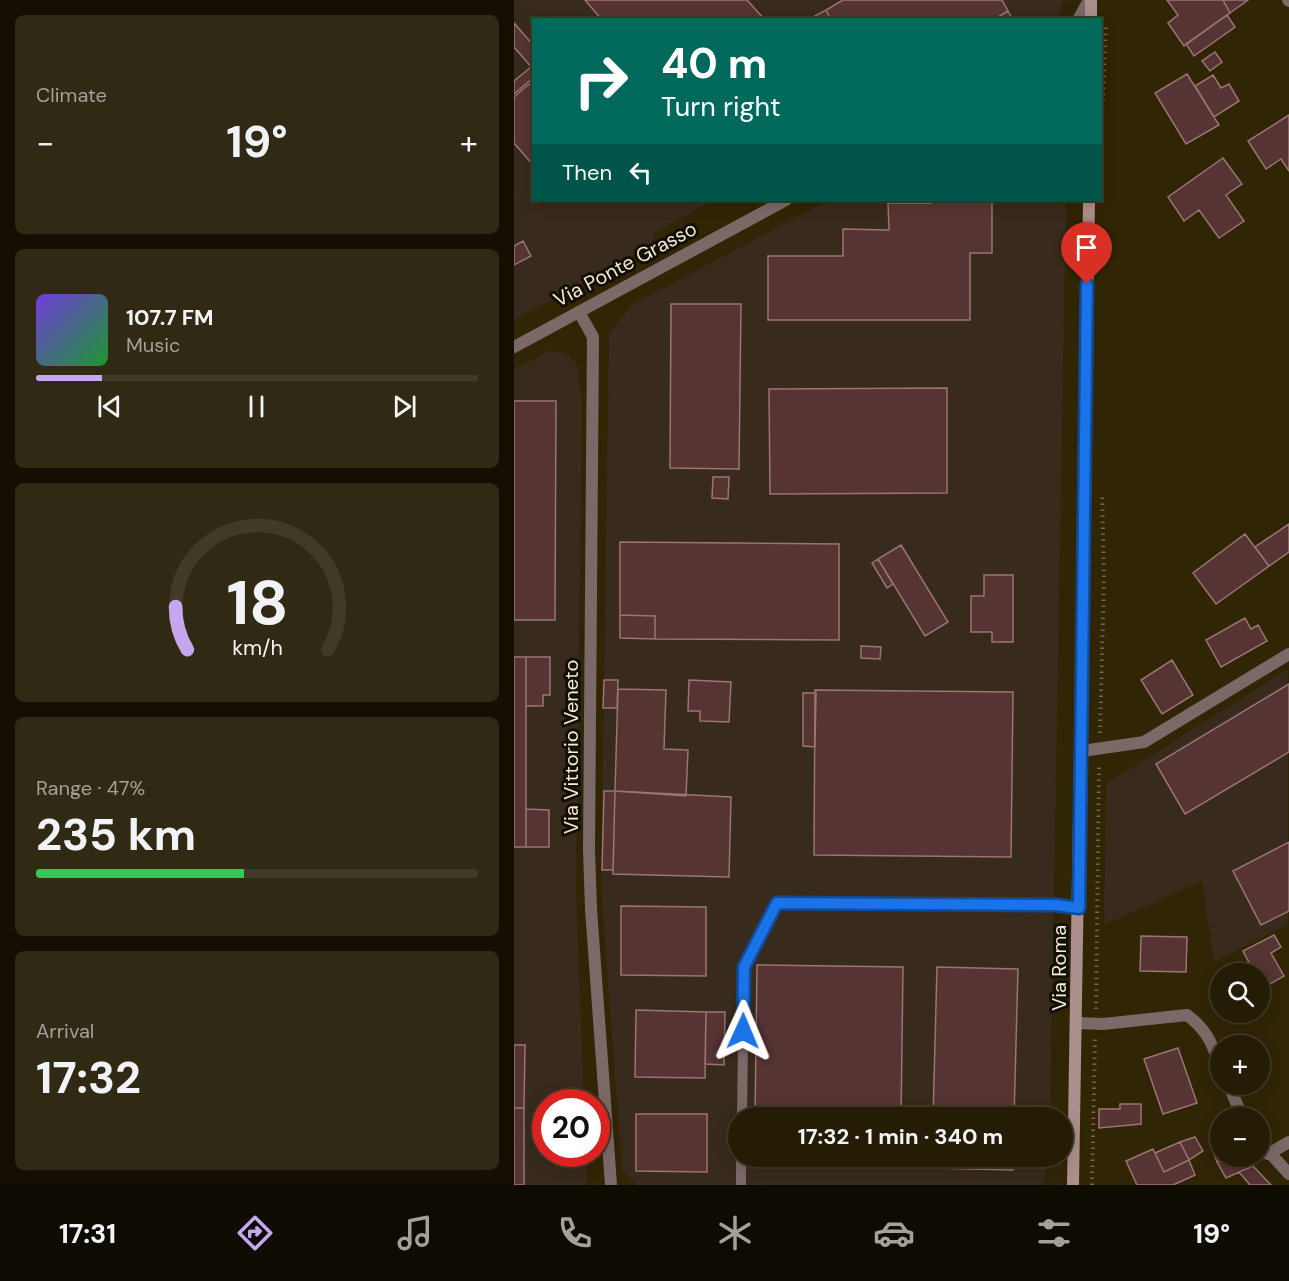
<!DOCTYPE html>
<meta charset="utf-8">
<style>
:root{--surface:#241c04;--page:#302913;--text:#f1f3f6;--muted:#a3a19a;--line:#413a26;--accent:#c7a6f0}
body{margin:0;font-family:"DM Sans",sans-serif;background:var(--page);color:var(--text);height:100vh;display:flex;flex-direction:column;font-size:22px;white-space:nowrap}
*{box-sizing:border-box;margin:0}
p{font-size:20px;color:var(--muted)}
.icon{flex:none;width:33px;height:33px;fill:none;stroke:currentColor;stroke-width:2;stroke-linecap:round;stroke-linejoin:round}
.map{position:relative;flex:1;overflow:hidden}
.drawer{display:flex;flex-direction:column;gap:15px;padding:15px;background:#140f02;width:514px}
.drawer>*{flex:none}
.hud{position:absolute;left:18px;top:18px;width:570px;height:183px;border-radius:0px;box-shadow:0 3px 15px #0003,0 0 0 2px var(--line);background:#00695c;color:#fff;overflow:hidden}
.fabs{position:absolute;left:696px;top:963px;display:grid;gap:12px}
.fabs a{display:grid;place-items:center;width:60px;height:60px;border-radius:50%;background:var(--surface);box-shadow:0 3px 15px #0003,0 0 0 2px var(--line);font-size:30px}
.speed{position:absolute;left:18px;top:1089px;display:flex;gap:12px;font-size:30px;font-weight:700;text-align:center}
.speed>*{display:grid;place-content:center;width:78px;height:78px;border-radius:50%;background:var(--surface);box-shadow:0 3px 15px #0003,0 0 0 2px var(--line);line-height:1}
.speed .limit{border:9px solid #d22;background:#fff;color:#111}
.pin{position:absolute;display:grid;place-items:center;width:51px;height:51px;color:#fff;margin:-62px -26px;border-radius:50% 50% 50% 0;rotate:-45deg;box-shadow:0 0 6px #0007}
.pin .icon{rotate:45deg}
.me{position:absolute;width:66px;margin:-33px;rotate:1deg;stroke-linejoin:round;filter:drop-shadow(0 0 4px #0008)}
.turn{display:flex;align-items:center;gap:21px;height:126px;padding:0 30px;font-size:27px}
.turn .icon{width:78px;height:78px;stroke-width:2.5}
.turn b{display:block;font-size:42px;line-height:51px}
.then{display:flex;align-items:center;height:57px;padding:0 30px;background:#0003;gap:12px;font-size:22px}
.big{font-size:45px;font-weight:700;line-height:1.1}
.drawer .widget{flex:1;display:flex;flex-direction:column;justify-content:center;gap:9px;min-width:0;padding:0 21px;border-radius:9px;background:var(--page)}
.drawer .dial{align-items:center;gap:0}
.dial svg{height:156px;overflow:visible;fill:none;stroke:var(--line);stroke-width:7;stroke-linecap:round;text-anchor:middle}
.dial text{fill:var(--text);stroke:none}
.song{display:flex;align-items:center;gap:18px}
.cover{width:72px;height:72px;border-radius:9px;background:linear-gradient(135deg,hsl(260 70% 55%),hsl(130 70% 35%))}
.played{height:6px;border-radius:3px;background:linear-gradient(90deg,var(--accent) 15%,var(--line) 15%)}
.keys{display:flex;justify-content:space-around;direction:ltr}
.heat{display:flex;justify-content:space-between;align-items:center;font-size:33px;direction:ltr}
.charge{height:9px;border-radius:4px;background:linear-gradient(90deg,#34c759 47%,var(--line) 0)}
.trip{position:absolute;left:214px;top:1107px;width:345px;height:60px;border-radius:30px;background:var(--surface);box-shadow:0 3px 15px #0003,0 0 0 2px var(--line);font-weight:700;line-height:60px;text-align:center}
.tabs{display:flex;height:96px;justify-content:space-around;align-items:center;background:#0e0b02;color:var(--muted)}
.tabs .icon{width:42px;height:42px}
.tabs .active{color:var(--accent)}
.tabs b{font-size:27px;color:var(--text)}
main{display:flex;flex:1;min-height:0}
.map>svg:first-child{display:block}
.industrial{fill:#382b1d}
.building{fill:#563433;stroke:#9b7473;stroke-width:1.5}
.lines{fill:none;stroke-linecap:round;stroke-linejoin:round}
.path{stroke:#6f664a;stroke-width:4;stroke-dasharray:1.5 4.5;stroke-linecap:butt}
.service{stroke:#7b6967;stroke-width:10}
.minor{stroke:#7b6967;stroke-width:12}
.tertiary{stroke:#7b6967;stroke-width:12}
.secondary{stroke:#ab8f8c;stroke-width:12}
.route-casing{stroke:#114b97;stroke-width:15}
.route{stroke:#1a73e8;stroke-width:10}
.labels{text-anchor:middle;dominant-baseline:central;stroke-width:6;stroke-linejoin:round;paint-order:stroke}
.street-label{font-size:20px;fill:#f1ead8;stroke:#140f04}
</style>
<main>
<section class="drawer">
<div class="widget"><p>Climate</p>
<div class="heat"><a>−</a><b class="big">19°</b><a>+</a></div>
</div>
<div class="widget">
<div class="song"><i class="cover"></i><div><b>107.7 FM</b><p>Music</p></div></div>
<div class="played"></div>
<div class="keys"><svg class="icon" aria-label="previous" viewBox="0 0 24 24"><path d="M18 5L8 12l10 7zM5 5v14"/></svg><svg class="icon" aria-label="pause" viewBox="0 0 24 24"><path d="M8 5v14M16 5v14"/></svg><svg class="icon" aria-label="next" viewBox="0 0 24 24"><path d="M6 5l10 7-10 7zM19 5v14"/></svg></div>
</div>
<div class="widget dial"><svg viewBox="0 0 100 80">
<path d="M14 69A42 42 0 1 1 86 69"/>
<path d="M14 69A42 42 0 0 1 8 47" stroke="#c7a6f0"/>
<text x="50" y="56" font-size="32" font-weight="700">18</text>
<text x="50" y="72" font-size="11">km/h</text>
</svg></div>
<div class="widget"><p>Range · 47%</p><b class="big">235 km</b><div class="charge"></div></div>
<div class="widget"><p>Arrival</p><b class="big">17:32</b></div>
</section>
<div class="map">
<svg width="775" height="1185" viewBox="0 0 775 1185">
<rect width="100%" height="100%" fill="#302505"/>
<!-- industrial -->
<path class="industrial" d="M 0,0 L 550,0 L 542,20 L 20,20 L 20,200 L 199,200 L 141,233 L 137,246 L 0,320 Z
M 315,200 L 552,200 L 536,1117 L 225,1118 L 225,1156 L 535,1157 L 529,1185 L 123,1185 L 108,1170 L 87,887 L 95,334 L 116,306 Z
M 36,350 L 51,353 L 63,364 L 68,403 L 62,889 L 70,1102 L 32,1102 L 32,1154 L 71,1154 L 73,1185 L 0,1185 L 0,370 Z
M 774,669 L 774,924 L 700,962 L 688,881 L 590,925 L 592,784 Z"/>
<!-- building -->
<path class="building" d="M 71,0 L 233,0 L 251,20 L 88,20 Z
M 329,0 L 488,0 L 494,11 L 479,20 L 317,20 L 312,10 Z
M 653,0 L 709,0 L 716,13 L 670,46 L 654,23 L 664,15 Z
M 709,0 L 734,0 L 716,13 Z
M 312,10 L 317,20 L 298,20 L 297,18 Z
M 494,11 L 499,20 L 479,20 Z
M 713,15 L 721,27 L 680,56 L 672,44 Z
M 0,23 L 20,46 L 20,70 L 0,47 Z
M 701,52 L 708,62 L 696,71 L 688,61 Z
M 17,67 L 20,77 L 0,94 L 0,81 Z
M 673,74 L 705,125 L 672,144 L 641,93 Z
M 699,75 L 707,88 L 715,84 L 725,101 L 700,117 L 681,86 Z
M 15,84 L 20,89 L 20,166 L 0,143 L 0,97 Z
M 775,115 L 775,171 L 767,159 L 752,169 L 734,141 Z
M 709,158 L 728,184 L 712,195 L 730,221 L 705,238 L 685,210 L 670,221 L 654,197 Z
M 417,200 L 478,200 L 478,253 L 456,253 L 456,320 L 254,320 L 254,256 L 329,256 L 329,229 L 375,230 L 374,203 L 417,203 Z
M 9,241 L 17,256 L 0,265 L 0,246 Z
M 157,304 L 227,304 L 225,469 L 156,468 Z
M 433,388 L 433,493 L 256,494 L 255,389 Z
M 0,401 L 42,401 L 41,620 L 0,620 Z
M 199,477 L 215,477 L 214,499 L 198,498 Z
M 775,524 L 775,552 L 755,566 L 741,547 Z
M 731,534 L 755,566 L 702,604 L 679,573 Z
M 106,542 L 325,544 L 325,640 L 141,639 L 141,616 L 106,615 Z
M 387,545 L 434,622 L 411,636 L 364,559 Z
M 364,559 L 379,584 L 373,588 L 358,563 Z
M 470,575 L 499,575 L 499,642 L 478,642 L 478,632 L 457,632 L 457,596 L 470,596 Z
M 106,615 L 141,616 L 141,639 L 106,638 Z
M 731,618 L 737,629 L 744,625 L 753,641 L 707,667 L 692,640 Z
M 347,646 L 367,647 L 366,659 L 347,658 Z
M 0,657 L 12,657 L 12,847 L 0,847 Z
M 12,657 L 36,657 L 36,695 L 29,695 L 29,706 L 12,706 Z
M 658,660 L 679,695 L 648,714 L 627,680 Z
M 90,680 L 104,680 L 103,708 L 89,708 Z
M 175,680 L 217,682 L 215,722 L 186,721 L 186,711 L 174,711 Z
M 775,684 L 775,752 L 671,814 L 642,764 Z
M 104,689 L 152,690 L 150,749 L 174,750 L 172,796 L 101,791 Z
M 301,690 L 499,692 L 497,857 L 300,855 Z
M 289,693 L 302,693 L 301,747 L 289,746 Z
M 90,791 L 101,791 L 99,870 L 88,870 Z
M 101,791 L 217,797 L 215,877 L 99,874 Z
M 12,809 L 35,810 L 35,847 L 12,847 Z
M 775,842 L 775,911 L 747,925 L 719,871 Z
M 107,906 L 192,907 L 192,976 L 107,975 Z
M 760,935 L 767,947 L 757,953 L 770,976 L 749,988 L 746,974 L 741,974 L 729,951 Z
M 627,936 L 673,937 L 672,972 L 626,971 Z
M 243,965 L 389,967 L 387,1118 L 241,1118 Z
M 423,967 L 504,969 L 500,1118 L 419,1118 Z
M 122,1010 L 192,1012 L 191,1078 L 121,1077 Z
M 192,1012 L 211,1012 L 210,1065 L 191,1064 Z
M 0,1045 L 11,1045 L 10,1108 L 0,1108 Z
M 664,1048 L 683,1103 L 649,1114 L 630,1059 Z
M 606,1104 L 627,1104 L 627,1124 L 585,1128 L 585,1109 L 606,1109 Z
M 0,1108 L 10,1108 L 10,1185 L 0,1185 Z
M 122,1114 L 193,1114 L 193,1172 L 122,1171 Z
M 681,1137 L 689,1151 L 675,1160 L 666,1142 Z
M 666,1142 L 675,1160 L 650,1172 L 641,1153 Z
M 639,1149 L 650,1172 L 675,1160 L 681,1175 L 659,1185 L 623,1185 L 612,1161 Z
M 706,1149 L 706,1156 L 714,1156 L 703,1162 L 700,1154 Z
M 241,1156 L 386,1156 L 386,1159 L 377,1159 L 376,1168 L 241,1164 Z
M 418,1156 L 499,1156 L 499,1170 L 418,1168 Z
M 714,1156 L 733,1156 L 739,1166 L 712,1178 L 703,1162 Z
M 739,1166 L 757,1185 L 736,1185 L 725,1172 Z"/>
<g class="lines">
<!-- path -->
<path class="path" d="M 586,167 L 592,25
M 586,733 L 590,578 L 588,494
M 582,1009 L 585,764
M 578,1185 L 581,1037"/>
<!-- service -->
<path class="service" d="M 228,1118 L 230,967 L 263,903 L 541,905 L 565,908
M 227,1185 L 227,1156"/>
<!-- minor -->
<path class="minor" d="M 774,0 L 775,1
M 65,312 L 79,337 L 75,850 L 77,909 L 97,1185
M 568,751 L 630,742 L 775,654
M 564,1023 L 589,1024 L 673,1015 C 692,1029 698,1043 706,1065
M 714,1084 L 729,1118
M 746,1142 L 775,1174
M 754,1154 L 775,1142"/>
<!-- tertiary -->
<path class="tertiary" d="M 564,20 L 575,0
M 0,347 L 272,200"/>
<!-- secondary -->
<path class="secondary" d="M 577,20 L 577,0
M 559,1185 L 575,200"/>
</g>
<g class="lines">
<!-- route casing -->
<g class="route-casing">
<path id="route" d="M 229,1031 L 230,967 L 263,903 L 541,905 L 565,908 L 573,284"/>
</g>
<!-- route -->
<use href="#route" class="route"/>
</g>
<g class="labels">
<!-- street labels -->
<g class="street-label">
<text transform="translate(111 264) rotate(-28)">Via Ponte Grasso</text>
<text transform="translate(57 747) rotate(-90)">Via Vittorio Veneto</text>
<text transform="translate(545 968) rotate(-90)">Via Roma</text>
</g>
</g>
</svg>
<div class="fabs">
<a><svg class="icon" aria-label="search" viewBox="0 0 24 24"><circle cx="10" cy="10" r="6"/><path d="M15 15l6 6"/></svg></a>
<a>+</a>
<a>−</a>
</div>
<div class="speed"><div class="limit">20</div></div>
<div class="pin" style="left:573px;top:284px;background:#d93025"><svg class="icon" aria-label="arrive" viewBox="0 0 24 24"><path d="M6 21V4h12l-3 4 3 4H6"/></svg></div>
<svg class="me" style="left:229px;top:1031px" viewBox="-20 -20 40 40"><path d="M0-17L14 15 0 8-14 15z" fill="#1a73e8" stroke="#fff" stroke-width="4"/></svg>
<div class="trip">17:32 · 1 min · 340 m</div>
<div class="hud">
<div class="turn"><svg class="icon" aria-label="right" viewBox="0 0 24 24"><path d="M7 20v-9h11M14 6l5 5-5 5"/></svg><div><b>40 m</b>Turn right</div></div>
<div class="then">Then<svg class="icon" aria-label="left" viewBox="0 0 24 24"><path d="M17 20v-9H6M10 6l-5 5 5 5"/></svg></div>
</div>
</div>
</main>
<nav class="tabs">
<b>17:31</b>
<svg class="icon active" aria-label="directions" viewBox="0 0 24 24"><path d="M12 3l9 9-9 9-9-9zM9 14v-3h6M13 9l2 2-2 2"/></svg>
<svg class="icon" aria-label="music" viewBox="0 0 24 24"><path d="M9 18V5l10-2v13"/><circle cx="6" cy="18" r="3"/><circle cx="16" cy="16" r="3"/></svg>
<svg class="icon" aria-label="phone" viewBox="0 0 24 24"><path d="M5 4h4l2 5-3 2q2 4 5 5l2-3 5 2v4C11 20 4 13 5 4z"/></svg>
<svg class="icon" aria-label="climate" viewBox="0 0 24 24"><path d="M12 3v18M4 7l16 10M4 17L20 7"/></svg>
<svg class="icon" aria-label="car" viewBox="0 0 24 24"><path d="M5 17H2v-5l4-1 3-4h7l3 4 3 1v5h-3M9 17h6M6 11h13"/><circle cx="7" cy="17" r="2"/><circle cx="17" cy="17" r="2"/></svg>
<svg class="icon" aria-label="filters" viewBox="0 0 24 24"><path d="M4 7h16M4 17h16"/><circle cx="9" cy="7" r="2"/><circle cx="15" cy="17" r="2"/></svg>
<b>19°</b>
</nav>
